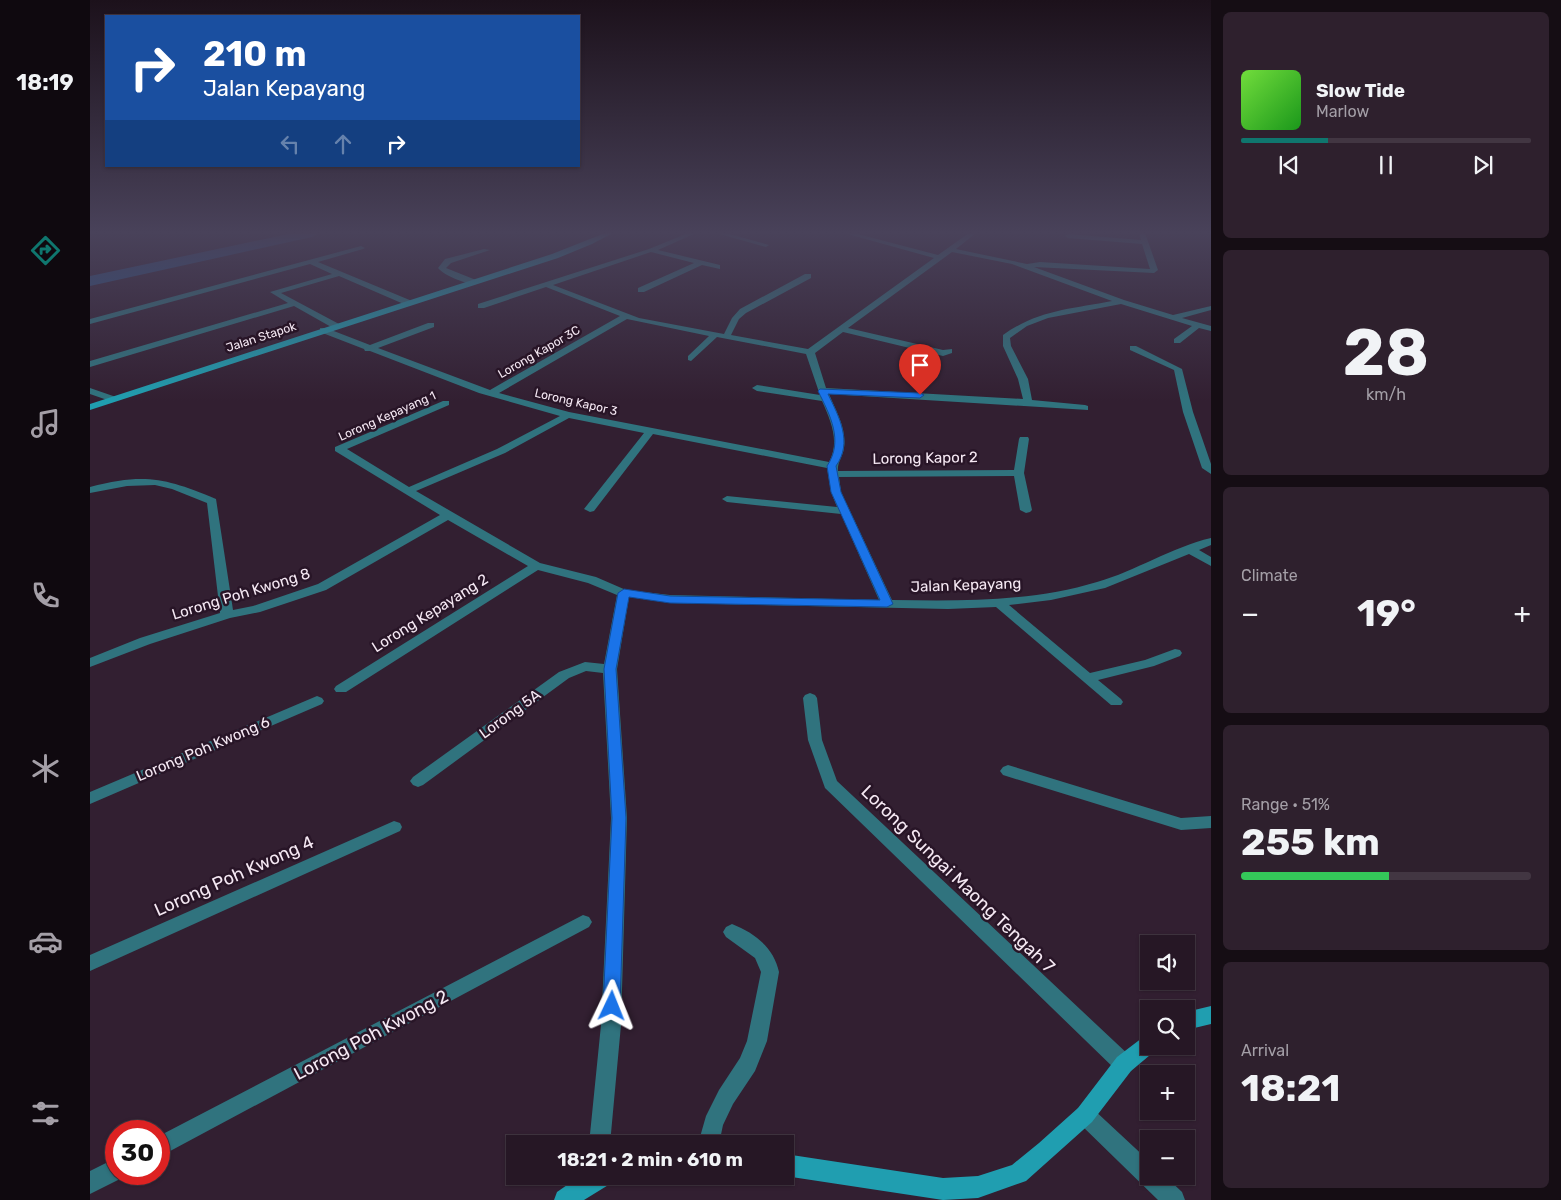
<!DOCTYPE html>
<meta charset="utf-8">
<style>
:root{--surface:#261725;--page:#2e202d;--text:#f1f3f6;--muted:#a49fa7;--line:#423642;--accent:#0f766e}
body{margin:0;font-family:Rubik,sans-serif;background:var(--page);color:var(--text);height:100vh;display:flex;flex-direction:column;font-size:19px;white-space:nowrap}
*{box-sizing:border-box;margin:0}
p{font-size:16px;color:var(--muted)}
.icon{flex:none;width:28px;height:28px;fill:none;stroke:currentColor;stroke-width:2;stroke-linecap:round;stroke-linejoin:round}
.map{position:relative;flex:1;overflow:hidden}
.panel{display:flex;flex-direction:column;gap:12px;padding:12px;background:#150d14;width:350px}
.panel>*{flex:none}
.hud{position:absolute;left:15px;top:15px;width:475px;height:152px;border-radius:0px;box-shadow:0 1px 4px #0004,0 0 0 1px var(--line);background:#1a4fa0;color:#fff;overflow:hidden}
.buttons{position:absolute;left:1050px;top:935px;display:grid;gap:10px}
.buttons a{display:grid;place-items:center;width:55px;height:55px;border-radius:0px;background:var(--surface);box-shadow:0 1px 4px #0004,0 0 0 1px var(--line);font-size:25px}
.speed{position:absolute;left:15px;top:1120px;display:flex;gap:10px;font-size:25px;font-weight:700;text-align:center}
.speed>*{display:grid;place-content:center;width:65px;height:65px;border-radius:50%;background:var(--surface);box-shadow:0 1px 4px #0004,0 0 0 1px var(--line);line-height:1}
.speed .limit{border:8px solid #d22;background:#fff;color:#111}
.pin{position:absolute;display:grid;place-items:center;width:42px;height:42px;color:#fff;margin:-51px -21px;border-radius:50% 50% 50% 0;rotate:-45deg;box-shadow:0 0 5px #0007}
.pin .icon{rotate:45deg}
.me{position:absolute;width:55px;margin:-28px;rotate:2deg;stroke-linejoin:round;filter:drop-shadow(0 0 4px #0008)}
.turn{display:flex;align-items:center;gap:18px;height:105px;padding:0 15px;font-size:22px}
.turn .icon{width:65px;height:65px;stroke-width:2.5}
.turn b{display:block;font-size:35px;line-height:42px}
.lanes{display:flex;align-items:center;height:48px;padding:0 15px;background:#0003;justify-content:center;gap:25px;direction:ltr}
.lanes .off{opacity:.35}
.big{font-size:38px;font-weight:700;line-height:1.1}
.panel .card{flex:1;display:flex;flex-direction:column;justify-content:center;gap:8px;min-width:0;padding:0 18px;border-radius:8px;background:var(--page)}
.panel .dial{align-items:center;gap:0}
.dial b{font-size:65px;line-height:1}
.song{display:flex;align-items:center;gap:15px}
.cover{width:60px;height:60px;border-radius:8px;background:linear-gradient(135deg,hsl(100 70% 55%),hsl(120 70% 35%))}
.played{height:5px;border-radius:2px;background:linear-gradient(90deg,var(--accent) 30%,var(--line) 30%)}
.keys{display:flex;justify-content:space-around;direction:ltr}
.heat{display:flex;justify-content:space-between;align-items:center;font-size:28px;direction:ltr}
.charge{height:8px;border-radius:4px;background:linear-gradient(90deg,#34c759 51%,var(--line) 0)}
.trip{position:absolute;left:416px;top:1135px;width:288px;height:50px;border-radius:0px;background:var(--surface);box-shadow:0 1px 4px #0004,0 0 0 1px var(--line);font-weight:700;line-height:50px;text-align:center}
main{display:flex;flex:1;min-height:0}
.tab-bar{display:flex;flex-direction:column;width:90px;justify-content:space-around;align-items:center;background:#0f090f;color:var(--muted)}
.tab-bar .icon{width:35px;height:35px}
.tab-bar .active{color:var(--accent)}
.tab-bar b{font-size:22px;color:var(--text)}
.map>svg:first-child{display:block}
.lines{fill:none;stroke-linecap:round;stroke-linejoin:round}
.river{fill:#2a5384;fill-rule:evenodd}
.street{fill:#30737e;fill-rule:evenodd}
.secondary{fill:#209eb0;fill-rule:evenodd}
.route{fill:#1a73e8;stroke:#114b97}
.labels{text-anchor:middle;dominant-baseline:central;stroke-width:5;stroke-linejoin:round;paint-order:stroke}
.far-street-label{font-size:12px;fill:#f5e8f3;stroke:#281527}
.street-label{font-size:15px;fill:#f5e8f3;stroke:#281527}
.near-street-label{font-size:18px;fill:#f5e8f3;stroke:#281527}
</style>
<main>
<nav class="tab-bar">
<b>18:19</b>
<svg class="icon active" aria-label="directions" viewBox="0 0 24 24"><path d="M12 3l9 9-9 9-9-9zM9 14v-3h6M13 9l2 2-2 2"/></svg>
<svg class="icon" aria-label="music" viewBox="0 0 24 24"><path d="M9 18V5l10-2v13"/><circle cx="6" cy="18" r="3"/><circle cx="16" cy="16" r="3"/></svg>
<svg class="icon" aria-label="phone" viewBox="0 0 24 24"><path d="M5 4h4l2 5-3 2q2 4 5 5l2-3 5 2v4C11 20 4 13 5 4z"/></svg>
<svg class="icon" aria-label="climate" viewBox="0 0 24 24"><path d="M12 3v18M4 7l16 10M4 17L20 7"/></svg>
<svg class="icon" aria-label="car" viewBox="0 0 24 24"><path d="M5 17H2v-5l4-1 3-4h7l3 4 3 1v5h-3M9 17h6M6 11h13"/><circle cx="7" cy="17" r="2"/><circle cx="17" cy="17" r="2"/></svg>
<svg class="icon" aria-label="filters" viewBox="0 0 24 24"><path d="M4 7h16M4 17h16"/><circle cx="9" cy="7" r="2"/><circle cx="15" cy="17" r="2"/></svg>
</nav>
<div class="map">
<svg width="1121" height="1200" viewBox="0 0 1121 1200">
<rect width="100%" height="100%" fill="#321f31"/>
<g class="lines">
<!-- river -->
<path class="river" d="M 203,233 L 229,233 L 222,237 L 0,286 L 0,276 Z"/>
<!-- street -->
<path class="street" d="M 598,233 L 606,233 L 568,250 L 630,265 L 630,269 L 612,265 L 554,292 L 548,292 L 548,288 L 604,263 L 561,252 L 463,285 L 549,318 L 634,334 L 642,318 L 650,309 L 715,274 L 721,274 L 721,278 L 656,313 L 649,319 L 641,335 L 718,349 L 844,258 L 754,233 L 764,233 L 848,255 L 879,233 L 886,233 L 866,249 L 937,264 L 950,262 L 1060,269 L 1052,244 L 978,238 L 975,236 L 978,234 L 1051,240 L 1049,233 L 1055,233 L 1068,270 L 1064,273 L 944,267 L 1034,300 L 1083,315 L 1121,306 L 1121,310 L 1092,318 L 1121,326 L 1121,331 L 1109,328 L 1090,343 L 1084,343 L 1084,339 L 1102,326 L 1031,304 L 958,318 L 937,326 L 920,338 L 921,346 L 938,379 L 942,400 L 995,405 L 998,406 L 998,410 L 739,394 C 746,411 757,429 754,448 C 753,456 747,463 748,471 L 924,470 L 929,439 L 930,437 L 938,437 L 939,439 L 934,473 L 942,510 L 940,512 L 936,513 L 930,510 L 924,476 L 749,477 L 751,492 L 802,600 C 870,601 941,602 1007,582 C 1046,571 1082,547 1121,538 L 1121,545 L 1109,550 L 1121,557 L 1121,566 L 1099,554 L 1015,588 L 961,600 L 919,605 L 1000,673 L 1055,660 L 1085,649 L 1090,650 L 1092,653 L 1090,656 L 1064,666 L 1008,680 L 1031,699 L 1033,702 L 1031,705 L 1021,705 L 906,607 L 858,609 L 580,603 L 539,597 L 527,669 L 537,818 L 531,1025 L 520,1144 L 499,1144 L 511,1025 L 521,818 L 513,673 L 496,671 L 479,678 L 333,785 L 328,787 L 323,785 L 320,781 L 323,777 L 469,672 L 495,662 L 514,664 L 527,595 L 498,583 L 448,570 L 256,692 L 246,692 L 244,689 L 246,686 L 438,566 L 358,520 L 236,590 L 170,612 L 140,618 L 60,644 L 0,667 L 0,658 L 50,638 L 130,613 L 117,503 L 82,489 L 65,485 L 37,486 L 0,493 L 0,487 C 55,473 75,478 126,499 L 143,610 L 163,606 L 228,584 L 350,515 L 245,451 L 245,447 L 353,401 L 359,401 L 359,405 L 257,449 L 319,487 L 407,449 L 470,416 L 389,393 L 280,351 L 275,351 L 274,349 L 230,332 L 230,328 L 236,328 L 280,345 L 338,323 L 344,323 L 344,327 L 288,348 L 400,390 L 530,316 L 456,287 L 394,308 L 388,308 L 388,304 L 559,249 ZM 862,252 L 922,264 L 1022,301 C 981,309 948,310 913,335 L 913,346 L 928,379 L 933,399 L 736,388 L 725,353 L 753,332 L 853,356 L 862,353 L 862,349 L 853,350 L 758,328 ZM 537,319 L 619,336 L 598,356 L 598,360 L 601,361 L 627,337 L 716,354 L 730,395 L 667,385 L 662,388 L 667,391 L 732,401 C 741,421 750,442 739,462 L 479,412 L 409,393 ZM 479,418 L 554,433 L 494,509 L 500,512 L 504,511 L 563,434 L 737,468 L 741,492 L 747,507 L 637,496 L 632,499 L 637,502 L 751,514 L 789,600 L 580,595 L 536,590 L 506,577 L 450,563 L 326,491 L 415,453 Z
M 626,233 L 636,233 L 679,245 L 676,247 Z
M 271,246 L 275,248 L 273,249 L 228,262 L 322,301 L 322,305 L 316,305 L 249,276 L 191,293 L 249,324 L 249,328 L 243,328 L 204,306 L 0,367 L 0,361 L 198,303 L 180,292 L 242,274 L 220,264 L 0,324 L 0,319 Z
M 394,249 L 400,250 L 361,263 L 356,268 L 386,280 L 386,284 C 375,284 355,276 348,268 L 355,259 Z
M 1040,346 L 1046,346 L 1092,369 L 1103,412 L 1121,464 L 1121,474 L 1112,468 L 1093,412 L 1084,370 L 1040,350 Z
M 0,388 L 26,397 L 28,399 L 23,402 L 0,394 Z
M 720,693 L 725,695 L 727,698 L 732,740 L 747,781 L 1041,1057 L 1044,1064 L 1041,1071 L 1034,1073 L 1027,1071 L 735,788 L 718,740 L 713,698 L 715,695 Z
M 227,696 L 232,698 L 234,701 L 232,704 L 0,804 L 0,792 Z
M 918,765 L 1091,818 L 1121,816 L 1121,828 L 1091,830 L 913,775 L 910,771 L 913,767 Z
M 304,821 L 310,823 L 312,827 L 310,831 L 0,971 L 0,955 Z
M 493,915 L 499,917 L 502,922 L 499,927 L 69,1157 L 69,1136 Z
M 642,924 C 665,933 684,948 689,972 L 677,1041 L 665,1071 L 643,1104 L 633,1125 L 629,1144 L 608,1144 L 616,1116 L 629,1090 L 650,1058 L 657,1041 L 671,972 L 665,958 L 636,937 L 633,932 L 636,927 Z
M 995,1105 L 1002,1108 L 1059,1161 L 1059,1176 L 1075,1176 L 1092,1192 L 1095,1200 L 1068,1200 L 988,1122 L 985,1115 L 988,1108 Z
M 26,1158 L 26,1174 L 35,1174 L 34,1177 L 0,1194 L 0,1171 Z"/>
<!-- secondary -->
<path class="secondary" d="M 515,233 L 523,233 L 502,244 L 468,258 L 0,410 L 0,404 L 462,254 Z
M 1121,1006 L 1121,1024 L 1096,1030 L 1096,1012 Z
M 1059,1035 L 1059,1046 L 1068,1046 L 1066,1050 L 1041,1071 L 1002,1122 L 936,1181 L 888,1198 L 853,1200 L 695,1176 L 695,1154 L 853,1178 L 888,1176 L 922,1165 L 949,1143 L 988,1108 L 1027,1057 L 1052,1038 Z
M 490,1176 L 523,1176 L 520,1184 L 494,1200 L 464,1200 L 467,1192 Z"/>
</g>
<!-- sky -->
<linearGradient id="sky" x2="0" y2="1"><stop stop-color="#1c111b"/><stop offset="0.58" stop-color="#49425a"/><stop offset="1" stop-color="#49425a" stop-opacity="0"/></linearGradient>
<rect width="1121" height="401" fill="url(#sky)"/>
<!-- route -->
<path class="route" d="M 730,389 L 830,393 L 834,395 L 830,398 L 738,394 C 749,417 763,442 746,466 L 751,492 L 803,604 L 797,607 L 580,603 L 539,597 L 526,669 L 536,818 L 530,1006 L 528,1012 L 522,1014 L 516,1012 L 513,1006 L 522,818 L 514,669 L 528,593 L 534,589 L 580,596 L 790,600 L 741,492 L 737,466 C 754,441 740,415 728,391 Z"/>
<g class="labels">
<!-- far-street labels -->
<g class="far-street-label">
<text transform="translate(171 337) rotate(-18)">Jalan Stapok</text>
<text transform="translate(449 352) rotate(-30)">Lorong Kapor 3C</text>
<text transform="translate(486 402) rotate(13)">Lorong Kapor 3</text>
<text transform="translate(297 416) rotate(-24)">Lorong Kepayang 1</text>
</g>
<!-- street labels -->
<g class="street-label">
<text transform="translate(835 458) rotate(-1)">Lorong Kapor 2</text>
<text transform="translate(876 585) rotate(-2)">Jalan Kepayang</text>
<text transform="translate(151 594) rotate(-17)">Lorong Poh Kwong 8</text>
<text transform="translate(340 613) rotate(-32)">Lorong Kepayang 2</text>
<text transform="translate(420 714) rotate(-36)">Lorong 5A</text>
<text transform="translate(113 749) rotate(-23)">Lorong Poh Kwong 6</text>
</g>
<!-- near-street labels -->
<g class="near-street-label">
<text transform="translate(144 876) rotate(-24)">Lorong Poh Kwong 4</text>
<text transform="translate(868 879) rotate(44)">Lorong Sungai Maong Tengah 7</text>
<text transform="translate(281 1035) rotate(-28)">Lorong Poh Kwong 2</text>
</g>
</g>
</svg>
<div class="buttons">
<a><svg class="icon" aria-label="sound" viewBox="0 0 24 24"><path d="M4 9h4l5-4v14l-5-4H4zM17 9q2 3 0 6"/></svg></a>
<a><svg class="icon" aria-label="search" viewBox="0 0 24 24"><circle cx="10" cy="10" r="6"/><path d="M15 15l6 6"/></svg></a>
<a>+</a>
<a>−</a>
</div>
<div class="speed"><div class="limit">30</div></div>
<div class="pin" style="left:830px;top:395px;background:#d93025"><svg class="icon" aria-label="arrive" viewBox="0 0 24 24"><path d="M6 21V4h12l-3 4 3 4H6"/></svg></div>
<svg class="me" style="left:522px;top:1006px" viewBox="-20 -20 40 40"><path d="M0-17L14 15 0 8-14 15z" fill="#1a73e8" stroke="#fff" stroke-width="4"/></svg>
<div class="trip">18:21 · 2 min · 610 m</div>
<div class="hud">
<div class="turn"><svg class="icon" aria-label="right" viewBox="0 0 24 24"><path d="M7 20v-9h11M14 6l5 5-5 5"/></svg><div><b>210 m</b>Jalan Kepayang</div></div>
<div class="lanes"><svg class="icon off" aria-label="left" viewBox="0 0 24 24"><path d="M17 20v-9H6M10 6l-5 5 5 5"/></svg><svg class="icon off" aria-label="ahead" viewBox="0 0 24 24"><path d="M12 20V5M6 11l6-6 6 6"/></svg><svg class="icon" aria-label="right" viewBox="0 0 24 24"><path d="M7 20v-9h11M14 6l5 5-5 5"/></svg></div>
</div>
</div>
<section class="panel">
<div class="card">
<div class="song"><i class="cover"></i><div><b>Slow Tide</b><p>Marlow</p></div></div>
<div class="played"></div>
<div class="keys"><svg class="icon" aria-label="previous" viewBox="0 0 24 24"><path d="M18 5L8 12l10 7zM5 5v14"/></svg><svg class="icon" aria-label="pause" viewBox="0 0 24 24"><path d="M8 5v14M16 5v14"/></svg><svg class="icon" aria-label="next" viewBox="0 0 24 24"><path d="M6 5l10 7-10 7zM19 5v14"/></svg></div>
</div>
<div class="card dial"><b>28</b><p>km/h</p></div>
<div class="card"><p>Climate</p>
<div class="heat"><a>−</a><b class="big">19°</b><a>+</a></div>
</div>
<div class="card"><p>Range · 51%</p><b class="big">255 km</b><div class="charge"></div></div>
<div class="card"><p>Arrival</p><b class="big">18:21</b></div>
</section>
</main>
